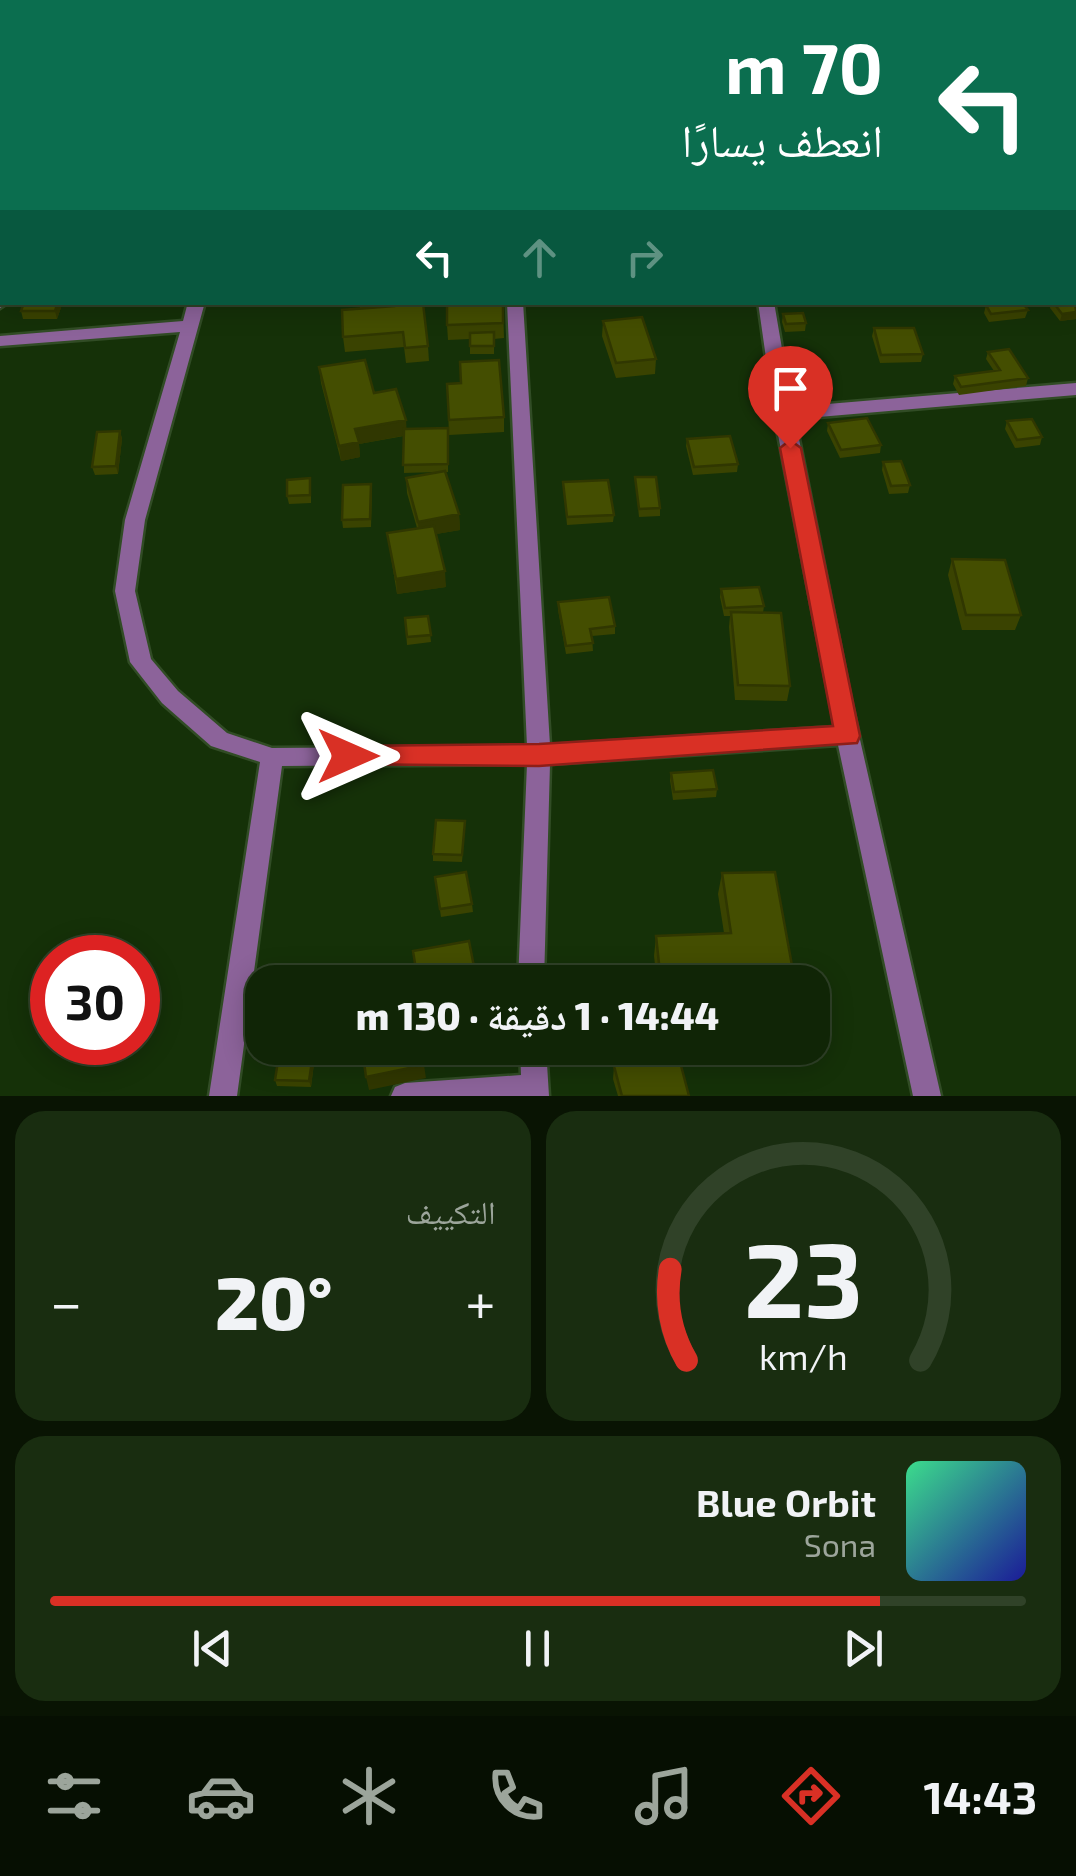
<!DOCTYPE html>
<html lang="ar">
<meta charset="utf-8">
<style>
:root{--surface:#102506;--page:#192d10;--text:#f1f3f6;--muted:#9ca59b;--line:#304228;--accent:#d93025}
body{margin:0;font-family:"Exo 2","Noto Naskh Arabic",sans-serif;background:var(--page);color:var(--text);direction:rtl;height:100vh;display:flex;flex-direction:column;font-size:38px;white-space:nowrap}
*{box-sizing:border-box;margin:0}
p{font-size:32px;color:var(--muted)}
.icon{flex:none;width:55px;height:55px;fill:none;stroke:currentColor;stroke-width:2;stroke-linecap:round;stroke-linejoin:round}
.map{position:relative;height:1096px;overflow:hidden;direction:ltr}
.details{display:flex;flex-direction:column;gap:15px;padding:15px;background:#091403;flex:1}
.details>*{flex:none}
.banner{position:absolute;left:0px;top:0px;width:1078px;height:305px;box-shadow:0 5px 25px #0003,0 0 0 2px var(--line);direction:rtl;background:#0b6e4f;color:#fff;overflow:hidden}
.speed{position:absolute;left:30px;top:935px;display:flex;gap:20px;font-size:50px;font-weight:700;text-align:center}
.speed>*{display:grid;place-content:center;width:130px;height:130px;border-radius:50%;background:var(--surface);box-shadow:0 5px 25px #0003,0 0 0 2px var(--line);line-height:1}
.speed .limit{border:15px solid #d22;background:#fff;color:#111}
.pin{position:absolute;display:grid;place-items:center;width:85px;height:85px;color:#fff;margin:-102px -42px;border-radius:50% 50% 50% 0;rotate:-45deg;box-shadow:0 0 10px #0007}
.pin .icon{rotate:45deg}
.me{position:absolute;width:110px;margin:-55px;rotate:90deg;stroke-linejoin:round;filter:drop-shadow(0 0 8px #0008)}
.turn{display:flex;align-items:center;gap:35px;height:210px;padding:0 30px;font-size:45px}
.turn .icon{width:130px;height:130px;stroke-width:2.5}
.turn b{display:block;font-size:70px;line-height:85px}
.lanes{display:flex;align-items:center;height:95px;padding:0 30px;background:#0003;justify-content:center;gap:50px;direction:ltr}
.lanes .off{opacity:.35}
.big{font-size:75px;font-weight:800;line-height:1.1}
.details .tile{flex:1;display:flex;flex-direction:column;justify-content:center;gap:15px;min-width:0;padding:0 35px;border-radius:30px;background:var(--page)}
.details .dial{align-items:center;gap:0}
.dial svg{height:260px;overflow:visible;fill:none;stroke:var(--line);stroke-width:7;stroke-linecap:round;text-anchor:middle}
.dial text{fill:var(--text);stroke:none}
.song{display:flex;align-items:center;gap:30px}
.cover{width:120px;height:120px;border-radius:15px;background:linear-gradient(135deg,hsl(150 70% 55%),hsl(240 70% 35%))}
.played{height:10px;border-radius:5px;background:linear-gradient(90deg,var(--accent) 85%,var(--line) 85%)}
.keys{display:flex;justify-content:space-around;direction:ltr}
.heat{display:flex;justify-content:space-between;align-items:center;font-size:55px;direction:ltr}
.details .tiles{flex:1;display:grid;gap:15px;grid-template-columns:1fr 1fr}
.tile:last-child{grid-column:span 2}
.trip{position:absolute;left:245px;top:965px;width:585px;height:100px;border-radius:30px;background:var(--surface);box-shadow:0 5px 25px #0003,0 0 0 2px var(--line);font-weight:800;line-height:100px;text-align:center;direction:rtl}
.menu{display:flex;height:160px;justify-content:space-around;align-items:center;background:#060f02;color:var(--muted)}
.menu .icon{width:70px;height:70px}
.menu .active{color:var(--accent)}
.menu b{font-size:45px;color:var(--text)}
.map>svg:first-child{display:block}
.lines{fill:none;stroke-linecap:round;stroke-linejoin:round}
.street-casing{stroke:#314c25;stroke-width:5}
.street{fill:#8c639a;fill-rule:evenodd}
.wall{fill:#3a4301}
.shaded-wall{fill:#303701}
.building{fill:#444e01;stroke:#303701;stroke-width:2.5}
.route{fill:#d93025;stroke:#8d1f18;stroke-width:2.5}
</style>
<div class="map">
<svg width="1076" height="1096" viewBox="0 0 1076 1096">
<rect width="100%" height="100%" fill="#153108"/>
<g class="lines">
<!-- street casing -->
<g class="street-casing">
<path id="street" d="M 284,0 L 296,0 L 296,2 L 284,2 Z
M 491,0 L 503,0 L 503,2 L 491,2 Z
M 678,0 L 690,0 L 691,2 L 679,2 Z
M 806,0 L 819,0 L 820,2 L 807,2 Z
M 1075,25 L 1076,25 L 1076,33 L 1075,33 Z
M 0,119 L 2,119 L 2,127 L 0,127 Z
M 0,288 L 2,288 L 2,302 L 9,302 L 0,308 Z
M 188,302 L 205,302 L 145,520 L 135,591 L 151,659 L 178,691 L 227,733 L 272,748 L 527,746 L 507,302 L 523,302 L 550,745 L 835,727 L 774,414 L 758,302 L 774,302 L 792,407 L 1076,383 L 1076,395 L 795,419 L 851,700 L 941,1096 L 913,1096 L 838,745 L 550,764 L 544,982 L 518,982 L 527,764 L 282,766 L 237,1096 L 209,1096 L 260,762 L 211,746 L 162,703 L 130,662 L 115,591 L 125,520 L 180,332 L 0,346 L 0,336 L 183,321 Z
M 520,1048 L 546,1048 L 549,1096 L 391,1096 L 395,1087 L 405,1083 L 521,1075 Z"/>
</g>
<!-- street -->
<use href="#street" class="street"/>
</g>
<!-- wall -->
<path class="wall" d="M 152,0 L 189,0 L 152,2 Z
M 63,302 L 57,319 L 23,319 L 21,311 Z
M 359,302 L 410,302 L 428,346 L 429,361 L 406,363 L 404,347 L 345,352 L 343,337 L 360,308 Z
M 503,302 L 504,338 L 494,339 L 494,354 L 470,354 L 470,339 L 448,340 L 447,325 Z
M 1051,302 L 1075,302 L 1076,304 L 1076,319 L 1060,321 L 1050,308 Z
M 986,305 L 1028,310 L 1025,318 L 989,322 L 984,313 Z
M 783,314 L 806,323 L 805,331 L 785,332 L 782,322 Z
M 603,321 L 656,359 L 655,374 L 616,378 L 602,336 Z
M 874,328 L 923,354 L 921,362 L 880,363 L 872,336 Z
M 988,352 L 1028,378 L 1026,386 L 959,395 L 953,384 L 955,376 L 994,371 L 986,359 Z
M 319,367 L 374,393 L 406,420 L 406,429 L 448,428 L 448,472 L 445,472 L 459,514 L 460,530 L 436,534 L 446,587 L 397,594 L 387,533 L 417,528 L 407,493 L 406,478 L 439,472 L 404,473 L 404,436 L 359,444 L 360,457 L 341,461 L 321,383 Z
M 447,384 L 504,417 L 504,432 L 449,435 Z
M 1007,421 L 1042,437 L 1040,445 L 1015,448 L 1005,429 Z
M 828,423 L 881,445 L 880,453 L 840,458 L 827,431 Z
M 120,431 L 122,439 L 118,474 L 95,475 L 92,467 Z
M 687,439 L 738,464 L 737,472 L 693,475 L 686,446 Z
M 883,462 L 910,485 L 908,493 L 889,494 L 882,470 Z
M 635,477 L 660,508 L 660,516 L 639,517 Z
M 563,482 L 614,515 L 613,522 L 567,525 Z
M 311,486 L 311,503 L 289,504 L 287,496 Z
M 372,492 L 371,527 L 343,528 L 342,520 Z
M 952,559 L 1021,615 L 1015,630 L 962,630 L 948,575 Z
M 721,589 L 764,606 L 763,613 L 790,686 L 787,701 L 735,700 L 729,627 L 730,616 L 724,616 L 720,597 Z
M 558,602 L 615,626 L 615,634 L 592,636 L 593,651 L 566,654 L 558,610 Z
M 428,616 L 431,642 L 407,645 L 405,618 Z
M 671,773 L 717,789 L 716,797 L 673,800 L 670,780 Z
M 465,828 L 462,862 L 433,861 L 433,854 Z
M 722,873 L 795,982 L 657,982 L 654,956 L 656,936 L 724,933 L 718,894 Z
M 435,877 L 472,904 L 473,912 L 441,917 Z
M 316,1048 L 311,1087 L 277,1086 L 275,1080 Z
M 614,1066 L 689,1096 L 618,1096 L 613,1079 Z"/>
<!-- shaded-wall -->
<path class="shaded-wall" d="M 58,302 L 63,302 L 57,319 L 55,311 Z
M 1076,312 L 1076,319 L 1060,321 L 1062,314 Z
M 406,420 L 407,435 L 359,444 L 360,457 L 341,461 L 339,446 L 355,429 Z
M 120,431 L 122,439 L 118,474 L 116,466 Z
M 459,514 L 460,530 L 419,537 L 418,522 Z
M 445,571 L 446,587 L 397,594 L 396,579 Z
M 314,1048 L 316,1048 L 311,1087 L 309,1081 Z
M 424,1065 L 426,1078 L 369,1090 L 366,1077 Z"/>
<!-- building -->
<path class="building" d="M 414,0 L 476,0 L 476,2 L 444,2 L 444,0 L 414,2 Z
M 589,0 L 608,0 L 610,2 L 573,2 Z
M 967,0 L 987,0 L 980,1 L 982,2 L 969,2 Z
M 996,0 L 1023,0 L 1024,2 L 998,2 Z
M 1048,0 L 1065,0 L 1067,2 L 1050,2 Z
M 2,37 L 2,53 L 0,53 L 0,38 Z
M 24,302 L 58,302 L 55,311 L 21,311 Z
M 394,302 L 410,302 L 410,304 L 423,303 L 428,346 L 405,348 L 403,332 L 343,337 L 342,310 L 394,306 Z
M 447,302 L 503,302 L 503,323 L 447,325 Z
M 1011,302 L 1022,302 L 1028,310 L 991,314 L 986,305 Z
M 1053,302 L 1075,302 L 1076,312 L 1062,314 Z
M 803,313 L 806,323 L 786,324 L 783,314 Z
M 642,317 L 656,359 L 616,363 L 603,321 Z
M 874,328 L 914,328 L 923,354 L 881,355 Z
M 494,332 L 494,346 L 470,346 L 470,333 Z
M 1009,349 L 1028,378 L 961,387 L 955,376 L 1000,370 L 988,352 Z
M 365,360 L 374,393 L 396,389 L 406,420 L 355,429 L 359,442 L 339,446 L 319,367 Z
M 499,360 L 504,417 L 449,420 L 447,384 L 461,383 L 460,362 Z
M 867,418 L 881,445 L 841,450 L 828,423 Z
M 1032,419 L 1042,437 L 1017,440 L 1007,421 Z
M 448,428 L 448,464 L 403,465 L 404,429 Z
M 120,431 L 116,466 L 92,467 L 97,432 Z
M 730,436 L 738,464 L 694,467 L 687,439 Z
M 901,461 L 910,485 L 891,486 L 883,462 Z
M 445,471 L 459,514 L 418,522 L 406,478 Z
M 635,477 L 656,477 L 660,508 L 639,509 Z
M 310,478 L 310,495 L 287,496 L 287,480 Z
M 608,480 L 614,515 L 567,517 L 563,482 Z
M 371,484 L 370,519 L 342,520 L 343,485 Z
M 434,526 L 445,571 L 396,579 L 387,533 Z
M 952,559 L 1005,560 L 1021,615 L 966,615 Z
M 759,587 L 764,606 L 725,608 L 721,589 Z
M 609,597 L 615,626 L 590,629 L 593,643 L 566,646 L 558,602 Z
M 731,612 L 781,613 L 790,686 L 738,685 Z
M 428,616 L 431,635 L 407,637 L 405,618 Z
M 713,770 L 717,789 L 674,792 L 671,773 Z
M 436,820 L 465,821 L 462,855 L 433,854 Z
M 466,872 L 472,904 L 440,909 L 435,877 Z
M 775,872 L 795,982 L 661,982 L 656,936 L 731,933 L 722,873 Z
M 469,941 L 477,982 L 418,982 L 413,951 Z
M 280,1048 L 314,1048 L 309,1081 L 275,1080 Z
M 362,1048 L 421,1048 L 424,1065 L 366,1077 Z
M 678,1054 L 689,1096 L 622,1096 L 614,1066 Z"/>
<!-- route -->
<path class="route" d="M 790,440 L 801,448 L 860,736 L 857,743 L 539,766 L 339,764 L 335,756 L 339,749 L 348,746 L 539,744 L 833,726 L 780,448 Z"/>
</svg>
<div class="speed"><div class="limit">30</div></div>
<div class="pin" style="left:790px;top:448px;background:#d93025"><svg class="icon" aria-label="arrive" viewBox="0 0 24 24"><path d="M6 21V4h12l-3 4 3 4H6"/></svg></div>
<svg class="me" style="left:348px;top:756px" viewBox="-20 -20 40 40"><path d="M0-17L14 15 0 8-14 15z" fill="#d93025" stroke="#fff" stroke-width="4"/></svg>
<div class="trip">14:44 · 1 دقيقة · 130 m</div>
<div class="banner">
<div class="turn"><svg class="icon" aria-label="left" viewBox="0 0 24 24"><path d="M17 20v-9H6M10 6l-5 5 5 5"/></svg><div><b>70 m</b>انعطف يسارًا</div></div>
<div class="lanes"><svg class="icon" aria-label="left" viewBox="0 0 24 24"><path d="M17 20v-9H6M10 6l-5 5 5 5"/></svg><svg class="icon off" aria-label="ahead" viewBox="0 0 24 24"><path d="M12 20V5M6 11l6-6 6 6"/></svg><svg class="icon off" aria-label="right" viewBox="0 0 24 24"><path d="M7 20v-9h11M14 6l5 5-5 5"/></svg></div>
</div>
</div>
<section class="details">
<div class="tiles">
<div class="tile dial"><svg viewBox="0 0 100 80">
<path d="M14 69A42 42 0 1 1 86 69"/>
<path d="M14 69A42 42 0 0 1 9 41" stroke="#d93025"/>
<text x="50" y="56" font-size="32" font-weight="700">23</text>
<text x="50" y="72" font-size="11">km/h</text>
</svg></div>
<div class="tile"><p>التكييف</p>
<div class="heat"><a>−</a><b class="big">20°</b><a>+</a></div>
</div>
<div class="tile">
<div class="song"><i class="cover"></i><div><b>Blue Orbit</b><p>Sona</p></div></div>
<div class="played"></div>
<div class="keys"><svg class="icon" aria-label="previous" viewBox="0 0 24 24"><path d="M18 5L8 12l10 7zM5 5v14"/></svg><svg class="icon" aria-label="pause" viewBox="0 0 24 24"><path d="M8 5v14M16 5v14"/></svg><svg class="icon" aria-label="next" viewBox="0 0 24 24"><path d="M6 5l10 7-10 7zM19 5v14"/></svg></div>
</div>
</div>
</section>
<nav class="menu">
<b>14:43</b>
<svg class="icon active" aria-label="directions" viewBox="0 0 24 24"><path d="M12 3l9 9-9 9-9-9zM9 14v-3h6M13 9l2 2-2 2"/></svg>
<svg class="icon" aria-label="music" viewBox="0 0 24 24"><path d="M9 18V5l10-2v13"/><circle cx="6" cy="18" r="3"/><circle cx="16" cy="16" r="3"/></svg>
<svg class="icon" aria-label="phone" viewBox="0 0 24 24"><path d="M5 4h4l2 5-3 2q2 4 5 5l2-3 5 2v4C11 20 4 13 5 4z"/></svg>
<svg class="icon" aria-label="climate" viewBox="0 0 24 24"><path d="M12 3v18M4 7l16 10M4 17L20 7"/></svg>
<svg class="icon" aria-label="car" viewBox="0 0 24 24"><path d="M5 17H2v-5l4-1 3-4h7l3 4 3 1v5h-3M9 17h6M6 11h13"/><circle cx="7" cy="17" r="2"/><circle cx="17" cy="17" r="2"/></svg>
<svg class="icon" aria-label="filters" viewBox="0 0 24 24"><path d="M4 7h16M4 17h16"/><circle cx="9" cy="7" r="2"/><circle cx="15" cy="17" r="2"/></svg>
</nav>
